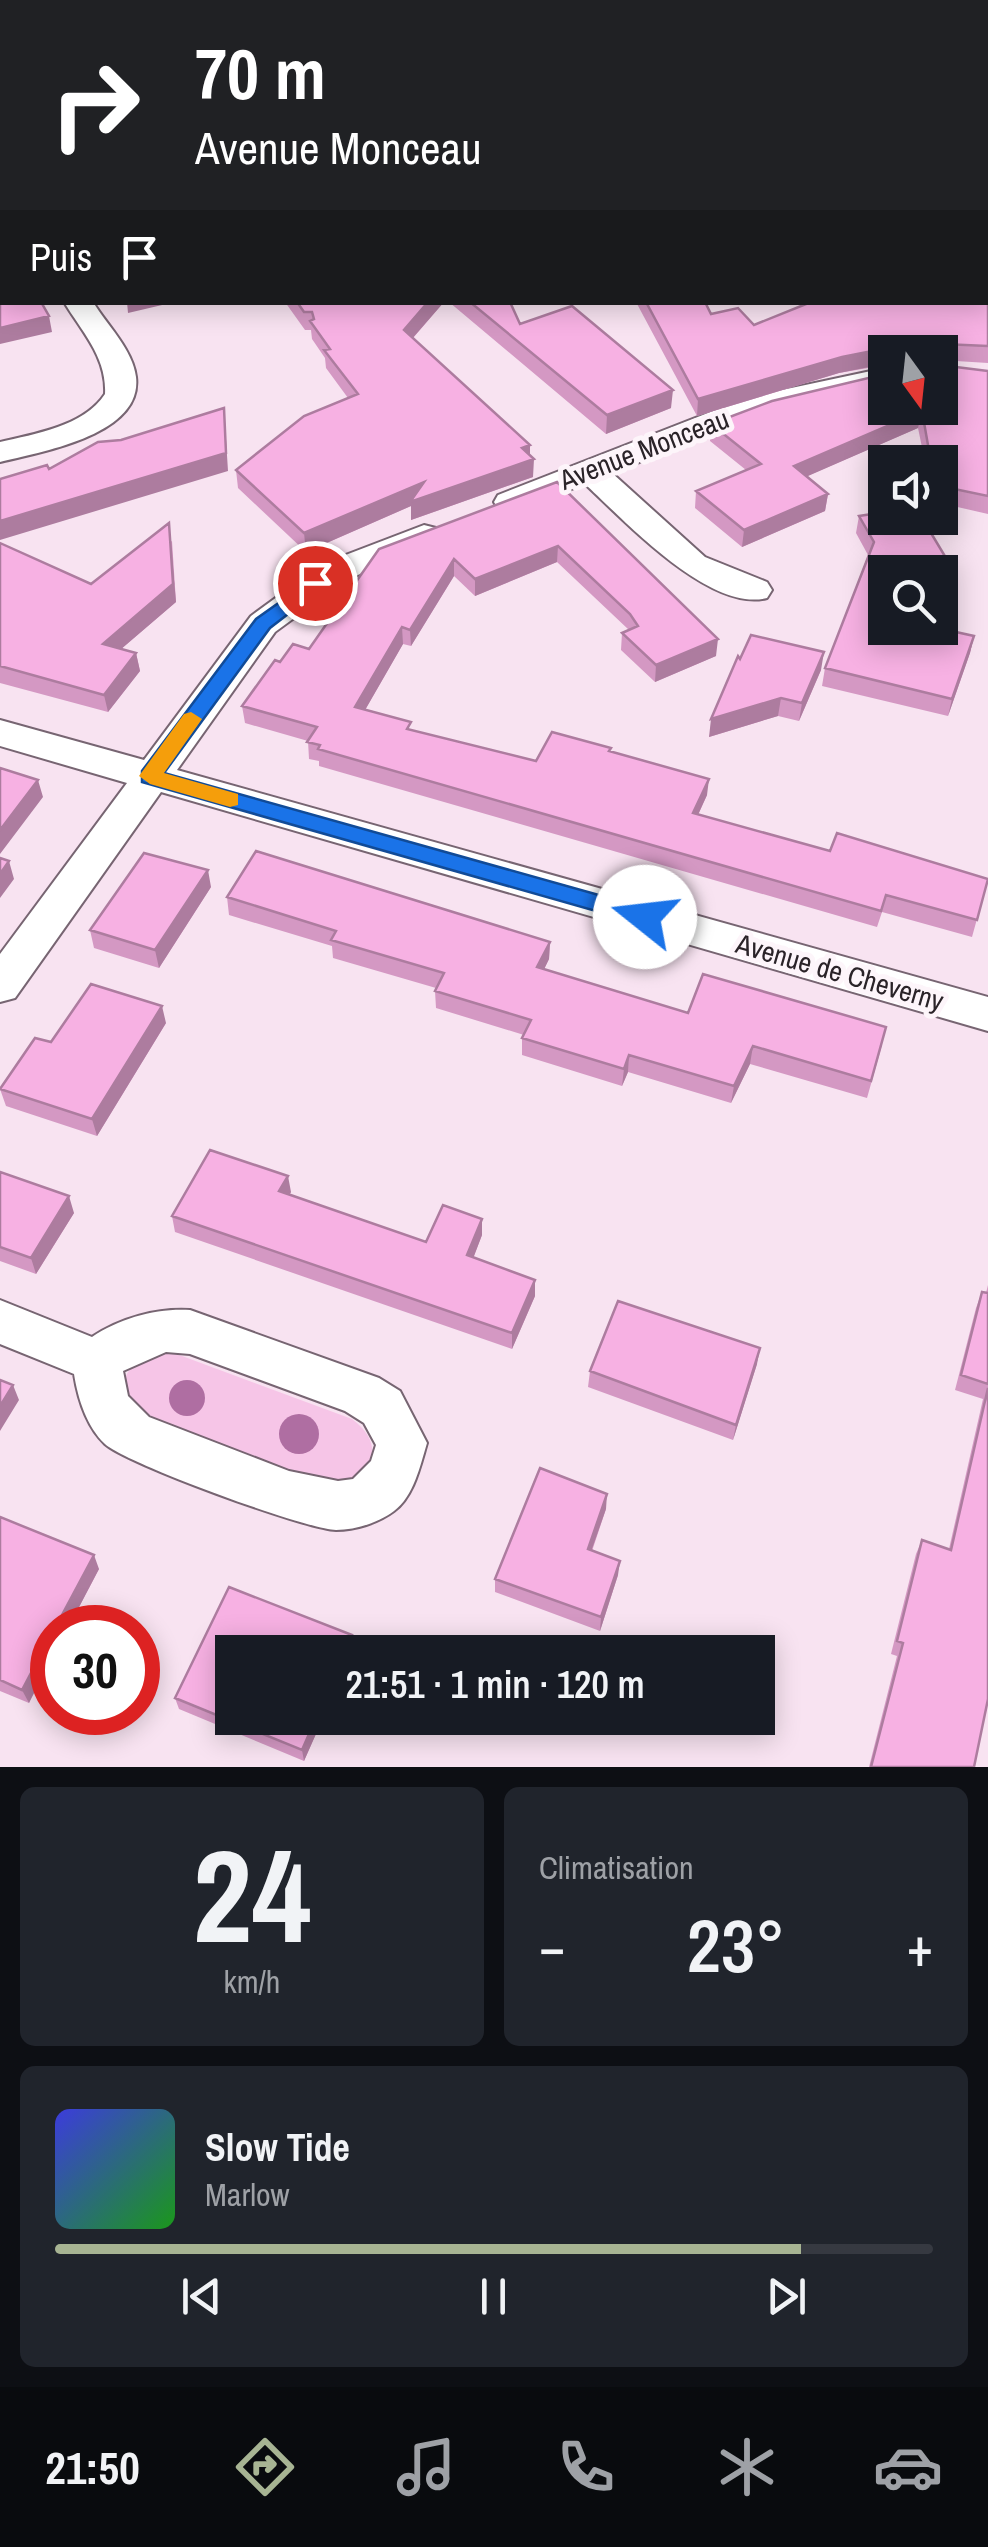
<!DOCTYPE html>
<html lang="fr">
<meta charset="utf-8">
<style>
:root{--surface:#171b24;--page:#20242c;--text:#f1f3f6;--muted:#9ea1a6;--line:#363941;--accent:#a7b493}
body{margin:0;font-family:"Archivo Narrow",sans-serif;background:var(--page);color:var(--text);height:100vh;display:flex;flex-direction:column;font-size:38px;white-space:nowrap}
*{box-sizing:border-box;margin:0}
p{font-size:32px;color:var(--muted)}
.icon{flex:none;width:55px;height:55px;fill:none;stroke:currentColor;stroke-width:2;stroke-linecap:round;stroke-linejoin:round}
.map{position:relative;height:1767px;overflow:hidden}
.details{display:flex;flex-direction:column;gap:20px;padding:20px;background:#0d0f14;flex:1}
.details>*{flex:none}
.top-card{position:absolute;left:0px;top:0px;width:990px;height:305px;box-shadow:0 5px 25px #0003;background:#202124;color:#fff;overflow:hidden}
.needle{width:65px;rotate:165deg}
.buttons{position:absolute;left:868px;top:335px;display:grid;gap:20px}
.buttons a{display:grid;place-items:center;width:90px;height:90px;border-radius:0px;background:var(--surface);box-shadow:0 5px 25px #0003;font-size:50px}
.speed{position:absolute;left:30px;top:1605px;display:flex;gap:20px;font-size:50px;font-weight:700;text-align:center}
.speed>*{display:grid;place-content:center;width:130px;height:130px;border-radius:50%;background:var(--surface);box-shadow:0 5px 25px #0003;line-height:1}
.speed .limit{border:15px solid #d22;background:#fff;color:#111}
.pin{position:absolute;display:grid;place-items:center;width:85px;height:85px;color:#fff;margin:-42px;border:5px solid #fff;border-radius:50%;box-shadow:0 2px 10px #0007}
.me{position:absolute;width:110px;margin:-55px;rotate:286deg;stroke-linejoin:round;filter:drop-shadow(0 0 8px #0008)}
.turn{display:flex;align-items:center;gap:35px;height:210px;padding:0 30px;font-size:45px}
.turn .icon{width:130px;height:130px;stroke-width:2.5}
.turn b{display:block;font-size:70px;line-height:85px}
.then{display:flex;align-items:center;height:95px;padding:0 30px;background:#0003;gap:20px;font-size:38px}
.big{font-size:75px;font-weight:600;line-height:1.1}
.details .widget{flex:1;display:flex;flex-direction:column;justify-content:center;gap:15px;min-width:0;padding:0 35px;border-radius:15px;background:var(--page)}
.details .dial{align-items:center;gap:0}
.dial b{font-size:130px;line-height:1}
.song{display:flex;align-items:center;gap:30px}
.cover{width:120px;height:120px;border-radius:15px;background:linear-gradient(135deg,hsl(240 70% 55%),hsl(120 70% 35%))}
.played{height:10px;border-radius:5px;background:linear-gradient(90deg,var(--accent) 85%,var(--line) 85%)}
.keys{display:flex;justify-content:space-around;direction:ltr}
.heat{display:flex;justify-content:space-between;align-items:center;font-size:55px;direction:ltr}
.details .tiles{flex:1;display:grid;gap:20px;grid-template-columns:1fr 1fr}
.widget:last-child{grid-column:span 2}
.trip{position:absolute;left:215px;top:1635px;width:560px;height:100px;border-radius:0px;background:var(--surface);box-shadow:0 5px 25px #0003;font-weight:600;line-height:100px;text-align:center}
.tab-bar{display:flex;height:160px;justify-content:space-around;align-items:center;background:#090b0e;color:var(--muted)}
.tab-bar .icon{width:70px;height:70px}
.tab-bar .on{color:var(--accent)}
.tab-bar b{font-size:45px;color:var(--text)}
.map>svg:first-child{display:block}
.green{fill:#f6c5e7}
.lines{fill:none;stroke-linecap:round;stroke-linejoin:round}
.street-casing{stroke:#776572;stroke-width:4}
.path{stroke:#998a94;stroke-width:4;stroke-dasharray:4 5;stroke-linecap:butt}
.street{fill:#fff;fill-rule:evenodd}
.tree{fill:#af6ea2}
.wall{fill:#d498c3}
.shaded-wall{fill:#ad7c9f}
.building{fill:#f7b1e3;stroke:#ad7c9f;stroke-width:2.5}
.route{fill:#1a73e8;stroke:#114b97;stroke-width:2.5}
.slow{fill:#f59e0b}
.labels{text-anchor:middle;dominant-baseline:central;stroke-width:10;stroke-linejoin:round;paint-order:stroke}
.street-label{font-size:28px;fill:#2a2328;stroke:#fdf5fa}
</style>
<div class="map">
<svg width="988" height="1767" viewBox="0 0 988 1767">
<rect width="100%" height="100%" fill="#f8e3f1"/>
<!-- green -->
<path class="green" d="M 156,1352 L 174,1353 L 352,1419 C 393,1449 366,1487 321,1483 L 141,1414 C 111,1390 124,1363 156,1352 Z"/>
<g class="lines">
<!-- street casing -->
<g class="street-casing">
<path id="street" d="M 467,0 L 497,0 L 499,2 L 469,2 Z
M 64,302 L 93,302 C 107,325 133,350 136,377 C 143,435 41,452 0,462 L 0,442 C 35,434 84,426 105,394 C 107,357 82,332 64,302 Z
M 885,368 L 885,386 L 769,411 L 612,473 L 705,557 L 767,582 L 772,590 L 767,598 C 710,613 624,520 585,484 L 510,512 L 498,509 L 494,502 L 498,495 L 749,397 Z
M 424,525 L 436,528 L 441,535 L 436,542 L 346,580 L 275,632 L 177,770 L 988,997 L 988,1031 L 161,792 L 15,998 L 0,1002 L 0,954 L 127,783 L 0,746 L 0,720 L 144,760 L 251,616 L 322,564 Z
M 0,1300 L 92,1337 C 120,1318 157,1308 190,1310 L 379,1378 L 400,1391 L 427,1443 C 420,1466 414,1496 394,1511 C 378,1523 355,1530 336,1530 C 305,1529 125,1463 105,1444 C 87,1427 78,1399 74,1374 L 0,1344 ZM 166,1352 L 190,1354 L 345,1411 L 364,1423 L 376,1445 L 371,1461 L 353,1479 L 338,1481 L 289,1471 L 149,1417 L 128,1396 L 123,1371 Z"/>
</g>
<!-- path -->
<path class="path" d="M 537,0 L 544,2"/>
<!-- street -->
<use href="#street" class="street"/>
</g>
<!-- trees -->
<g class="tree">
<circle cx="187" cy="1398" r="18"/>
<circle cx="299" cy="1434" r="20"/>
</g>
<!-- wall -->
<path class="wall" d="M 988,292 L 988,363 L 940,360 L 940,352 L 885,352 L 885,365 L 839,373 L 697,416 L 636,302 L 705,302 L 711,314 L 754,325 Z
M 285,302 L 444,302 L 413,338 L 530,455 L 533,477 L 411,520 L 411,506 L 306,552 L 238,488 L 236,470 L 348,398 L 326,368 L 325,358 L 312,339 L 311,330 L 305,330 Z
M 449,302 L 510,302 L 520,324 L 671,408 L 606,434 Z
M 988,371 L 988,514 L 940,503 L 940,462 L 925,462 L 918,428 L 807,476 L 828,494 L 825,511 L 742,547 L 695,508 L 696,491 L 746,470 L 710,441 L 711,424 Z
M 557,482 L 716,656 L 655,682 L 621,650 L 622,633 L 629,630 L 557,562 L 475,596 L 454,576 L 411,646 L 403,644 L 365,710 L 412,731 L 536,761 L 611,752 L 707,795 L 698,815 L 830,851 L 988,879 L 972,937 L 882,912 L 877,927 L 319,766 L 319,761 L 309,759 L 308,741 L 245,723 L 242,706 L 280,662 L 309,649 Z
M 885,512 L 885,518 L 922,518 L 946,558 L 940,582 L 940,572 L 885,572 L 885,628 L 939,628 L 974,636 L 970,653 L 948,716 L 822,686 L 825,668 L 868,555 L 856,533 L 859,516 Z
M 172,541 L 176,602 L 121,649 L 136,653 L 140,671 L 108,712 L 0,683 L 0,543 L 91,584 Z
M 740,659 L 821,670 L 799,721 L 778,716 L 709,737 Z
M 211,887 L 159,968 L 94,948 L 90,930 Z
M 227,897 L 550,942 L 549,959 L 544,969 L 688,1013 L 882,1045 L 867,1098 L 750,1064 L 731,1103 L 628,1072 L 622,1086 L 522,1055 L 522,1038 L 524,1035 L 436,1008 L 435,991 L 436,988 L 333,958 L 332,946 L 229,915 Z
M 166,1023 L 97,1136 L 6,1106 L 0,1089 L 51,1042 Z
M 0,1172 L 74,1213 L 36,1274 L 0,1261 Z
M 291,1192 L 289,1195 L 426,1242 L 482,1235 L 473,1258 L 535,1280 L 535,1296 L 512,1349 L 175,1232 L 172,1216 Z
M 988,1285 L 988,1699 L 974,1767 L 869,1767 L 897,1656 L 891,1654 L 916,1554 L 922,1540 L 949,1549 L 983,1399 L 955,1390 L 976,1308 L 982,1292 L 986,1293 Z
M 757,1364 L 733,1440 L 588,1387 L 590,1371 Z
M 606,1509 L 592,1551 L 618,1575 L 600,1631 L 495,1592 L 495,1579 Z
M 0,1517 L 99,1569 L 68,1628 L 52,1628 L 29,1703 L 0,1691 Z
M 229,1587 L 352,1635 L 353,1647 L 351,1652 L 232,1652 L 232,1718 L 323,1718 L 304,1761 L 179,1709 L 175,1698 Z"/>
<!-- shaded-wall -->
<path class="shaded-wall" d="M 127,302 L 175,302 L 128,313 Z
M 428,302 L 444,302 L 404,348 L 404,330 Z
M 49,316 L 52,332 L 0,344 L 0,328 Z
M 887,348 L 885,352 L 884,364 L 839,373 L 697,416 L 698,399 L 842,357 Z
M 673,390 L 671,408 L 606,434 L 607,415 Z
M 224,408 L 228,471 L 0,540 L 0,521 Z
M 922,411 L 918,428 L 792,483 L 794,466 Z
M 530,445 L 530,460 L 534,459 L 533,477 L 411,520 L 411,506 L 306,552 L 304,533 L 424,482 Z
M 828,494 L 825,511 L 742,547 L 744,530 Z
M 169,523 L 176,602 L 106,662 L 103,644 Z
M 558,546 L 557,562 L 475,596 L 475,579 Z
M 454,559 L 454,576 L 411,646 L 410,630 Z
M 402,627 L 403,644 L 357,724 L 355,707 Z
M 974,636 L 970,653 L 948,716 L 952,699 Z
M 718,639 L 716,656 L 655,682 L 656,665 Z
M 824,652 L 821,670 L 799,721 L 802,703 Z
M 136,653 L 140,671 L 108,712 L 104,695 Z
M 781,698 L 778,716 L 709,737 L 711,719 Z
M 709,779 L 707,795 L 691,830 L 693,813 Z
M 38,780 L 43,797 L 0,854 L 0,830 Z
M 9,861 L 14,879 L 0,898 L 0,874 Z
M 208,870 L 211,887 L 159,968 L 155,950 Z
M 550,942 L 549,959 L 537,984 L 537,967 Z
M 162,1006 L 166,1023 L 97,1136 L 92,1119 Z
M 753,1046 L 750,1064 L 731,1103 L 734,1086 Z
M 629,1055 L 628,1072 L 622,1086 L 624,1069 Z
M 288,1176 L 291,1192 L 282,1208 L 279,1191 Z
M 69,1196 L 74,1213 L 36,1274 L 31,1258 Z
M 482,1219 L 482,1235 L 468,1272 L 467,1255 Z
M 535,1280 L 535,1296 L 512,1349 L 512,1333 Z
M 760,1348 L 757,1364 L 733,1440 L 736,1425 Z
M 13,1385 L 19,1400 L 0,1431 L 0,1406 Z
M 607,1494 L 606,1509 L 587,1563 L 588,1549 Z
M 94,1555 L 99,1569 L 68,1628 L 55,1628 Z
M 620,1561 L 618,1575 L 600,1631 L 601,1617 Z
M 52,1633 L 52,1658 L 29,1703 L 22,1690 Z
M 352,1635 L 353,1647 L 351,1652 L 344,1652 Z
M 316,1718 L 323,1718 L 304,1761 L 302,1750 Z"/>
<!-- building -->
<path class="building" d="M 0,0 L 391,0 L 393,2 L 2,2 L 2,115 L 0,111 Z
M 437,0 L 476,0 L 483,2 L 434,2 Z
M 934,0 L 988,0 L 988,78 L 988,2 L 924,2 Z
M 0,246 L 2,246 L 2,302 L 41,302 L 49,316 L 0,328 Z
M 988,292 L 988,346 L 943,344 L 940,363 L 940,352 L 892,352 L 887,348 L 842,357 L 698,399 L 646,302 L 705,302 L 711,314 L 738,308 L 754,325 L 806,304 L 817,302 L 988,302 Z
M 297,302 L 428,302 L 404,330 L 530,445 L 522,448 L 534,459 L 410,502 L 424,482 L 304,533 L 236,470 L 304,416 L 358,394 L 324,350 L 330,349 L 310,321 L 314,319 L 312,312 L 304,312 Z
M 470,302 L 510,302 L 520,324 L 572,306 L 673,390 L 607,415 Z
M 940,365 L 988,371 L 988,496 L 940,486 L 940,462 L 931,462 L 922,411 L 794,466 L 828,494 L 744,530 L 696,491 L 761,464 L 711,424 L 772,401 L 885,374 L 885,408 L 940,408 Z
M 224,408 L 226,453 L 0,521 L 0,479 L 47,465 L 49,469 L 98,442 L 121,440 Z
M 557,482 L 718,639 L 656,665 L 622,633 L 638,626 L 630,614 L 558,546 L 475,579 L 454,559 L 410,630 L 402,627 L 355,707 L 411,722 L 407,729 L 536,761 L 552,732 L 611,748 L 609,751 L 709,779 L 693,813 L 830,851 L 837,833 L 988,879 L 977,920 L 886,895 L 881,911 L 318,749 L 320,745 L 307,742 L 317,727 L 242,706 L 275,660 L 280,662 L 293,644 L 309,649 L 379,549 Z
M 885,512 L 885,518 L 922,518 L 946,558 L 940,575 L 940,572 L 885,572 L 885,628 L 938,628 L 974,636 L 952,699 L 825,668 L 874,542 L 859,516 Z
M 169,523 L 173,584 L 103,644 L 136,653 L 104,695 L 0,666 L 0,543 L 91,584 Z
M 751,635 L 824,652 L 802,703 L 781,698 L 711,719 L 738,656 L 740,659 Z
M 0,768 L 38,780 L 0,830 Z
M 256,851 L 550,942 L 537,967 L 688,1013 L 703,974 L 886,1027 L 871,1081 L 753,1046 L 734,1086 L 629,1055 L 624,1069 L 522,1038 L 531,1020 L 435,991 L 444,973 L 331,940 L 336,931 L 227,897 Z
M 144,853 L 208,870 L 155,950 L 90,930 Z
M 0,858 L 9,861 L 0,874 Z
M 91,984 L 162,1006 L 92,1119 L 0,1089 L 35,1038 L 51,1042 Z
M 210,1150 L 288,1176 L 279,1191 L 426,1242 L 443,1205 L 482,1219 L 467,1255 L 535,1280 L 512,1333 L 172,1216 Z
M 0,1172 L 69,1196 L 31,1258 L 0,1247 Z
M 982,1292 L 988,1293 L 988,1384 L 961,1375 Z
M 618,1301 L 760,1348 L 736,1425 L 590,1371 Z
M 0,1380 L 13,1385 L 0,1406 Z
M 988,1388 L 988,1699 L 974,1767 L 871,1767 L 903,1643 L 897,1641 L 922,1540 L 951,1550 Z
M 540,1468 L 607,1494 L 588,1549 L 620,1561 L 601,1617 L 495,1579 Z
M 0,1517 L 94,1555 L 55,1628 L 52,1628 L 52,1633 L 22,1690 L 0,1680 Z
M 229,1587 L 352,1635 L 344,1652 L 232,1652 L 232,1718 L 316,1718 L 302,1750 L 175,1698 Z"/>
<!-- route -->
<path class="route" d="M 315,577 L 322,579 L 322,588 L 270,628 L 164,773 L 645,908 L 653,911 L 653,923 L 645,925 L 142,782 L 142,771 L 256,619 Z"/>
<!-- slow -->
<path class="slow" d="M 191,712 L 202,719 L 164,773 L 238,794 L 238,805 L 230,807 L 150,784 L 139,776 L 184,714 Z"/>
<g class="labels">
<!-- street labels -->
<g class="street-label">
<text transform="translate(644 449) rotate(-21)">Avenue Monceau</text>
<text transform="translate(840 972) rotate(16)">Avenue de Cheverny</text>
</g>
</g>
</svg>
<div class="buttons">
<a><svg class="needle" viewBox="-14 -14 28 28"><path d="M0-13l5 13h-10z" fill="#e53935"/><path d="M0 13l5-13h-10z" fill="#9ea1a6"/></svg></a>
<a><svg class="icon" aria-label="sound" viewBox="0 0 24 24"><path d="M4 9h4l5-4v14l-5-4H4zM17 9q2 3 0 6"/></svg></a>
<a><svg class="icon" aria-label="search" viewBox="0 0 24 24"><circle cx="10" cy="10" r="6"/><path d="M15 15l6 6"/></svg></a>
</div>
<div class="speed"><div class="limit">30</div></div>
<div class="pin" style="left:315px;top:583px;background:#d93025"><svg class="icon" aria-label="arrive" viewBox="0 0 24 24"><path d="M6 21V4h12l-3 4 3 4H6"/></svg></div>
<svg class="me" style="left:645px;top:917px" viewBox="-20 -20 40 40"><circle r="19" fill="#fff"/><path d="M0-13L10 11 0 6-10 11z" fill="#1a73e8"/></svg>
<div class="trip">21:51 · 1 min · 120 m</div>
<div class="top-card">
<div class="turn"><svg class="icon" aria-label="right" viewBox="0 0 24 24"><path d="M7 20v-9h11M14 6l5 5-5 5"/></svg><div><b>70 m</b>Avenue Monceau</div></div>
<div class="then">Puis<svg class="icon" aria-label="arrive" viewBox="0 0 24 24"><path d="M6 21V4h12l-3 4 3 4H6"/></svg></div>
</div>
</div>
<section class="details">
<div class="tiles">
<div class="widget dial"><b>24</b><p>km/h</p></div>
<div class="widget"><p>Climatisation</p>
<div class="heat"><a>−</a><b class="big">23°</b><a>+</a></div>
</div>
<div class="widget">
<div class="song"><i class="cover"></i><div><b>Slow Tide</b><p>Marlow</p></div></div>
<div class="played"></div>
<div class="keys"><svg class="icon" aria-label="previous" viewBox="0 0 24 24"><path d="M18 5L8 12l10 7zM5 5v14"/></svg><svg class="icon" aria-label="pause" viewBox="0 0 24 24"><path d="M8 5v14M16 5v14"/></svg><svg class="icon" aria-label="next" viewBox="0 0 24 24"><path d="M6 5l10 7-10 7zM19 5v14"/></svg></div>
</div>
</div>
</section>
<nav class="tab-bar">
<b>21:50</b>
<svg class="icon on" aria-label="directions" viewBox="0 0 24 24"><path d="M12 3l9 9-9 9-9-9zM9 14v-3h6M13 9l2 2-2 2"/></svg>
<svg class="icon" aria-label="music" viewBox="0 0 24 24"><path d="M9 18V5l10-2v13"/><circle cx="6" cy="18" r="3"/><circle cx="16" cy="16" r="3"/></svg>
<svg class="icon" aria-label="phone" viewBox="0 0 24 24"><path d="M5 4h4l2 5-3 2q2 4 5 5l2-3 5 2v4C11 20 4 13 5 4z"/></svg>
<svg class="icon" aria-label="climate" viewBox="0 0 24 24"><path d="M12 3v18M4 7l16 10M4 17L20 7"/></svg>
<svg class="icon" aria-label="car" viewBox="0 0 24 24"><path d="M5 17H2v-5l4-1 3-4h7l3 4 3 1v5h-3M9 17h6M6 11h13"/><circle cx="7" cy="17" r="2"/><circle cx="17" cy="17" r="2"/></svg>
</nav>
